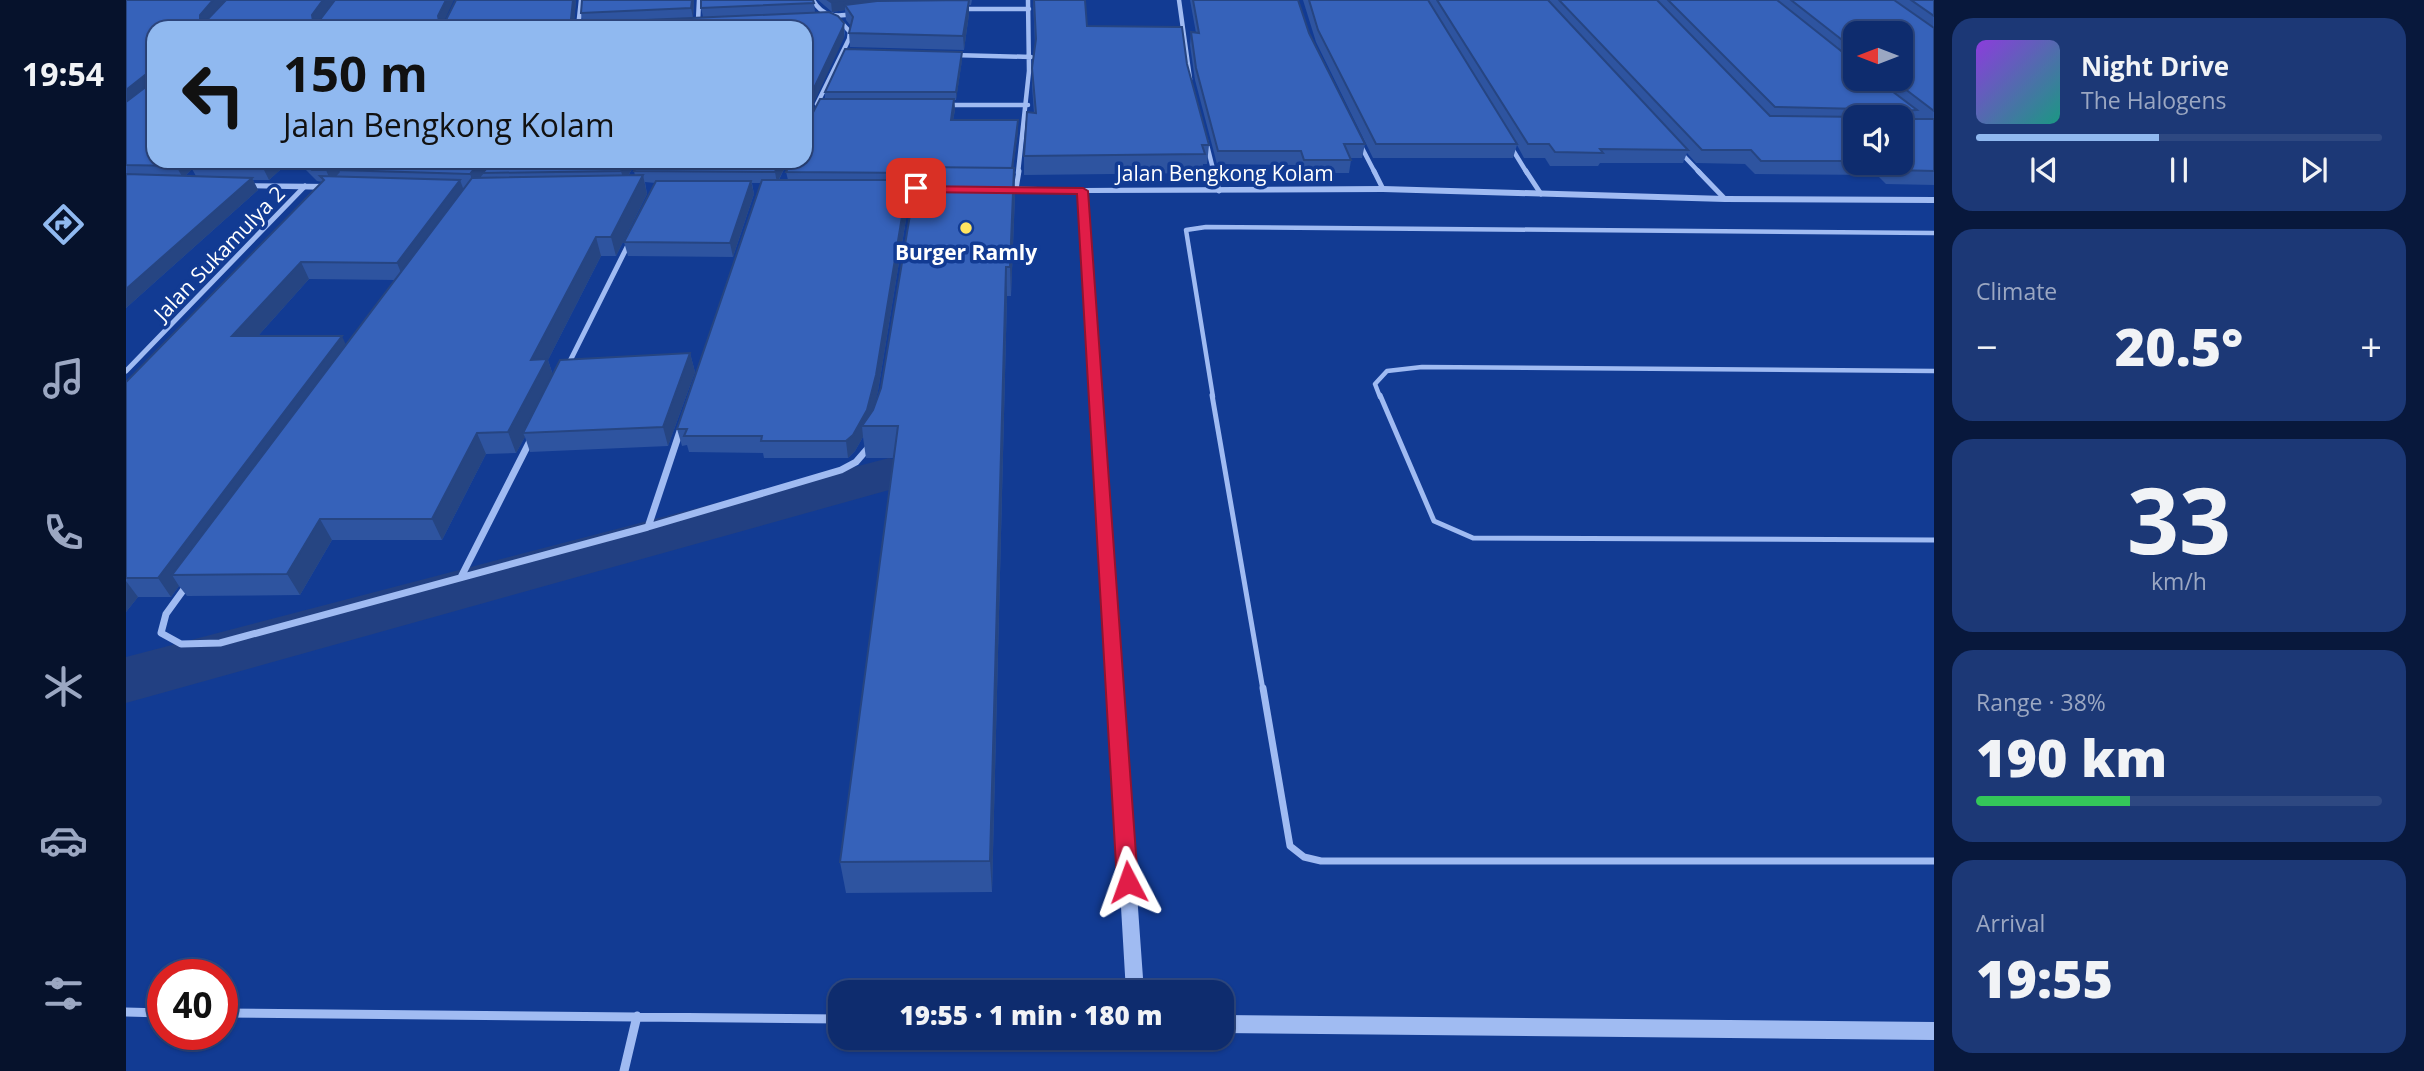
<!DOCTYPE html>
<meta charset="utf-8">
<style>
:root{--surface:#0e2c6e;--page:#1c3876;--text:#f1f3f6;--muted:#9ba7c2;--line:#2e4881;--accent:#90b9f0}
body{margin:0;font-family:"Open Sans",sans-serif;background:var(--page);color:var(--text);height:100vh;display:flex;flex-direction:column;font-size:26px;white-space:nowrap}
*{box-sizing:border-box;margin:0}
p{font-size:23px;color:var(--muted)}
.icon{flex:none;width:38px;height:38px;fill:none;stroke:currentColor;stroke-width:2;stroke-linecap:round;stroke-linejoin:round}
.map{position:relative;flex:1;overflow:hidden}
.panel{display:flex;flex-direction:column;gap:18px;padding:18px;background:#08183c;width:490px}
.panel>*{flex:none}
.top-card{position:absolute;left:21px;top:21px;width:665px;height:147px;border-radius:21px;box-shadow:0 2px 5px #0004,0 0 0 2px var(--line);background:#90b9f0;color:#111;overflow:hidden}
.needle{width:46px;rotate:270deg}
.tools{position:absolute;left:1717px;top:21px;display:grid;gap:14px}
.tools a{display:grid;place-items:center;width:70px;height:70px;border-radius:14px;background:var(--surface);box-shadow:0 2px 5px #0004,0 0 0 2px var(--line);font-size:35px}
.speed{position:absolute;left:21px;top:959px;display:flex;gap:14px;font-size:35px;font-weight:700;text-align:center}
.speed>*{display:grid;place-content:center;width:91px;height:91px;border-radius:50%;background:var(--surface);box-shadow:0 2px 5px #0004,0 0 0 2px var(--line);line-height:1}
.speed .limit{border:10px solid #d22;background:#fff;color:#111}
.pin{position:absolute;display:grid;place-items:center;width:60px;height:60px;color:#fff;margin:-30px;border-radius:14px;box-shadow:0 4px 10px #0006}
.me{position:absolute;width:77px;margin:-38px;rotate:356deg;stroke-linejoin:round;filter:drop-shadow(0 0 5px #0008)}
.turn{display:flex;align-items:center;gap:24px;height:147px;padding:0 21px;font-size:32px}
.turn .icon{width:91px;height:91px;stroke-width:2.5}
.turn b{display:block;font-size:49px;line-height:60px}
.big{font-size:52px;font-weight:800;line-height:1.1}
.panel .tile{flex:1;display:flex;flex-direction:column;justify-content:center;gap:10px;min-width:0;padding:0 24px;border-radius:21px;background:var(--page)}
.panel .dial{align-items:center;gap:0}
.dial b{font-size:91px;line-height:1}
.song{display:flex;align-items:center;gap:21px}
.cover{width:84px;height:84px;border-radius:10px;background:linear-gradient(135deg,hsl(270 70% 55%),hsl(170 70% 35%))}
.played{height:7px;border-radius:4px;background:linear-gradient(90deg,var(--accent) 45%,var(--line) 45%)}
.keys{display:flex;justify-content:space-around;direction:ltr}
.heat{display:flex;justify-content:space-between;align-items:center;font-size:38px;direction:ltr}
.charge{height:10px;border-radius:5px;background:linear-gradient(90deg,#34c759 38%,var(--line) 0)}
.trip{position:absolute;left:702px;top:980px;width:406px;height:70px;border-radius:21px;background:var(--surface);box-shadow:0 2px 5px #0004,0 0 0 2px var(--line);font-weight:800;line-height:70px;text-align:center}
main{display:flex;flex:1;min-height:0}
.dock{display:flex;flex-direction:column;width:126px;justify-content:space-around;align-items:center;background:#06122c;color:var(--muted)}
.dock .icon{width:49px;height:49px}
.dock .selected{color:var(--accent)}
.dock b{font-size:32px;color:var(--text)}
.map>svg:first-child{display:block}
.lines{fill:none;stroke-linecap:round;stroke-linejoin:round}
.canal{fill:#224082;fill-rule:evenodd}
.service-far2{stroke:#a0bbf2;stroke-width:4.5}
.service-far1{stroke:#a0bbf2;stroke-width:5}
.service{stroke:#a0bbf2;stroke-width:7}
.minor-far3{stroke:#a0bbf2;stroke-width:4.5}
.minor-far2{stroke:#a0bbf2;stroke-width:5}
.minor-far1{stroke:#a0bbf2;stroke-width:7}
.minor{stroke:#a0bbf2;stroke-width:9}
.tertiary{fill:#a0bbf2;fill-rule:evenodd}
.wall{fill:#2e54a0;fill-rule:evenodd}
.shaded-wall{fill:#264582}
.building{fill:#3662ba;stroke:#264582;stroke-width:2}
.route{fill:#e11d48;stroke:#92132f;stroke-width:2}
.poi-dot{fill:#ffe461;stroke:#123b93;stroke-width:2.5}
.labels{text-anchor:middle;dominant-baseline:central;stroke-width:7;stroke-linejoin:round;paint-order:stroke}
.far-street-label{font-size:21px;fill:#fff;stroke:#123b93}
.far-poi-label{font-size:21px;font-weight:bold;fill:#fff;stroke:#123b93}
</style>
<main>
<nav class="dock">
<b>19:54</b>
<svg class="icon selected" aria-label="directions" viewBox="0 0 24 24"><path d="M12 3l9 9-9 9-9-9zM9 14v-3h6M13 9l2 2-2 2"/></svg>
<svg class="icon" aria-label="music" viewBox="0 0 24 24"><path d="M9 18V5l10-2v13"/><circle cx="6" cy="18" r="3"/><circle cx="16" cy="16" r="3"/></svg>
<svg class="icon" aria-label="phone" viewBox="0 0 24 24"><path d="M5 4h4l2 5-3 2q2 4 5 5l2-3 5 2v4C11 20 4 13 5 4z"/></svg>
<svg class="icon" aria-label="climate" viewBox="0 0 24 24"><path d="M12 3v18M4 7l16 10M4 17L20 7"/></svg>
<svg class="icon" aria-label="car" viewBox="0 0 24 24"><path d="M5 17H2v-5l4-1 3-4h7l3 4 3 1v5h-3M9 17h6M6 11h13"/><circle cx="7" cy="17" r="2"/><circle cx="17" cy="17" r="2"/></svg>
<svg class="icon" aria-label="filters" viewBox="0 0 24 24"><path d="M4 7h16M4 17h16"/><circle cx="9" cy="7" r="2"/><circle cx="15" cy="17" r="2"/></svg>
</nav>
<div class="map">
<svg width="1808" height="1071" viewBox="0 0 1808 1071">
<rect width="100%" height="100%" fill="#123b93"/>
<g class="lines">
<!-- canal -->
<path class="canal" d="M 763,458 L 781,463 L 788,474 L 781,485 L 0,703 L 0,657 Z"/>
<!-- service-far2 -->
<path class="service-far2" d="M 1087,397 L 1060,230 L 1080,227 L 1808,233
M 1254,397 L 1249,384 L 1261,371 L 1296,367 L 1808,371"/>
<!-- service-far1 -->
<path class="service-far1" d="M 1086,395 L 1137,690
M 1254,395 L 1308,521 L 1347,538 L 1808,540"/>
<!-- service -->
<path class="service" d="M 1137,688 L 1164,846 L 1178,857 L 1195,861 L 1808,861"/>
<!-- minor-far3 -->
<path class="minor-far3" d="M 687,0 C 696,17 710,17 727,14
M 1053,0 L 1064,79
M 836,9 L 903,9
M 572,21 L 573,0
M 452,28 L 455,0
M 827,55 L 905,57
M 691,104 L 723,39 L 724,32 L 713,20
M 821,105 L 902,105
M 1080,141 L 1088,173
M 1235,146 L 1249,173
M 1385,147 L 1401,173
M 1555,153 L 1574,173
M 892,173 L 903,71 L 902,0"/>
<!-- minor-far2 -->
<path class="minor-far2" d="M 1088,171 L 1093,191
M 1248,171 L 1257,189
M 1400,171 L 1415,194
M 1572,171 L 1599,199
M 890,189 L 893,171
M 441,367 L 503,243
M 0,371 L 179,186"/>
<!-- minor-far1 -->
<path class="minor-far1" d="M 522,527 L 555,428
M 335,577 L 406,437
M 61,585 L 40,614 L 35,633 L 55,644 L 94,643 L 522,527 L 715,470 L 730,462 L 743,447"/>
<!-- minor -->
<path class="minor" d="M 0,1012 L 37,1013
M 96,1013 L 714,1019
M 498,1071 L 511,1016"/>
<!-- tertiary -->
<path class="tertiary" d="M 116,183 L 206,184 L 210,187 L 206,190 L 113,188 L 113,184 Z
M 872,186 L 957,188 L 1257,186 L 1599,196 L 1808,197 L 1808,203 L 1599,202 L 1257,192 L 961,193 L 1018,992 L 1000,992 L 953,193 L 869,191 L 868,189 Z
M 1096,1015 L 1808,1022 L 1808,1040 L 1096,1033 Z"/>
</g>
<!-- wall -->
<path class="wall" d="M 0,0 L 208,0 L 193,21 L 318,22 L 450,0 L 448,21 L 452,23 L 457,22 L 455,13 L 568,0 L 567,18 L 577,17 L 575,8 L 688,3 L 689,12 L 718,23 L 719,33 L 718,38 L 28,28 L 28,161 L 164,161 L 143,180 L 127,180 L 132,190 L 0,308 ZM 66,169 L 70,176 L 59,176 Z
M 692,0 L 846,0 L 845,5 L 843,5 L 843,14 L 838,50 L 724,47 L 723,33 L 725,26 L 720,20 L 719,10 L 706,12 Z
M 907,0 L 959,0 L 961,26 L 1061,64 L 1083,145 L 1081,164 L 1077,164 L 1076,173 L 898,175 L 898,156 L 908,113 L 906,86 L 906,68 L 909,45 Z
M 1064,0 L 1172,0 L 1183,33 L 1239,144 L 1236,158 L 1224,158 L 1225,160 L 1223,173 L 1176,173 L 1172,165 L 1091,164 L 1069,80 L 1064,45 L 1065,32 L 1070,33 Z
M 1177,0 L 1808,0 L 1808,185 L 1760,184 L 1751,175 L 1629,174 L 1619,164 L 1570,163 L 1561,153 L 1557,163 L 1474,163 L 1472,166 L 1424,166 L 1419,158 L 1398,158 L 1391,145 L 1387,158 L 1247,158 L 1190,42 ZM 1729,33 L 1774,79 L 1729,79 ZM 1729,117 L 1774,163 L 1729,163 Z
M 836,60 L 830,100 L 828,100 L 829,110 L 827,120 L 892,131 L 887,168 L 889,195 L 885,296 L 881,296 L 866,892 L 720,893 L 714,862 L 768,458 L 740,458 L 737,437 L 729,451 L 722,458 L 638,458 L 637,453 L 563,452 L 561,445 L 556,446 L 551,429 L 635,183 L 626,183 L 628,194 L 607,257 L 502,256 L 498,242 L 529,183 L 519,182 L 521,194 L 490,256 L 475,256 L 422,360 L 427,375 L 564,353 L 569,372 L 542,446 L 404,452 L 399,437 L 390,453 L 360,454 L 316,540 L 206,540 L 174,595 L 61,596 L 53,586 L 45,597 L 12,597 L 0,612 L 0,382 L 197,182 L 191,181 L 171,161 L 511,161 L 502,176 L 509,176 L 508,171 L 662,161 L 653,180 L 662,180 L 660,172 L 681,124 L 699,99 L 699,92 ZM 783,184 L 789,184 L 755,388 L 747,409 L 752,391 L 784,195 ZM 183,279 L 269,280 L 220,345 L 132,336 Z"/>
<!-- shaded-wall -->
<path class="shaded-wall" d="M 87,0 L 101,0 L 78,25 L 74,21 L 74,15 Z
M 197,0 L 208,0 L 190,25 L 187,21 L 186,15 Z
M 320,0 L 328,0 L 315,28 L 312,16 Z
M 447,0 L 450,0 L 448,28 L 445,19 Z
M 566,0 L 568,0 L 567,18 L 565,8 Z
M 719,0 L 752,0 L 752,5 L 719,5 L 719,10 L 706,12 L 705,2 Z
M 843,0 L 843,14 L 838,50 L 837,36 Z
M 718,23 L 718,38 L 679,122 L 679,107 Z
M 836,52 L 836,60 L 830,100 L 830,92 Z
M 19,75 L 25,86 L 0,106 L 0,90 Z
M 828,99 L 829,110 L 825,131 L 825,120 Z
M 892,120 L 892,131 L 885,185 L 885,173 Z
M 56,161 L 74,161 L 64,166 L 66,169 L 57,178 L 50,166 Z
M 146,161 L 164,161 L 143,180 L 137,168 Z
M 208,161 L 224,161 L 213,170 L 214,172 L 205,182 L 200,170 Z
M 354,161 L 368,161 L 348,185 L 344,174 Z
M 501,161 L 511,161 L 498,182 L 495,171 Z
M 654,161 L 662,161 L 651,183 L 649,172 Z
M 888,168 L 889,195 L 885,296 L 884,267 Z
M 517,175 L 521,194 L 490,256 L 485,237 Z
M 126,178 L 132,190 L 0,308 L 0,289 Z
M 334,180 L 340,196 L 278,280 L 271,263 Z
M 782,180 L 784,195 L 752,391 L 743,427 L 736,426 L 737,437 L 729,451 L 722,458 L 720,441 Z
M 625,181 L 628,194 L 607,257 L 604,243 Z
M 470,237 L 475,256 L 422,360 L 428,379 L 397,433 L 399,437 L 390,453 L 382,432 L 405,360 Z
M 175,262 L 183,279 L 116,354 L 106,336 Z
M 880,267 L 881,296 L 866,892 L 864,861 Z
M 216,336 L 224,354 L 46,575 L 53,586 L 45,597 L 32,578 Z
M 564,353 L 569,372 L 542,446 L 537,427 Z
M 351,433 L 360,454 L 316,540 L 306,519 Z
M 194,519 L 206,540 L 174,595 L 161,574 Z
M 0,581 L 12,597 L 0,612 Z"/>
<!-- building -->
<path class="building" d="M 0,0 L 87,0 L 74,15 L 74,21 L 80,21 L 100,0 L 197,0 L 186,15 L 187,21 L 193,21 L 209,0 L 320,0 L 312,16 L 313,21 L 319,22 L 330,0 L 447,0 L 445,19 L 452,23 L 703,12 L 712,16 L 718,23 L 717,27 L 679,107 L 679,28 L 28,28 L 28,161 L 56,161 L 50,166 L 0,165 L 0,102 L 25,83 L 26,76 L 19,75 L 0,90 Z
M 456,0 L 566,0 L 565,8 L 455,13 Z
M 575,0 L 687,0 L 688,3 L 575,8 Z
M 702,0 L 719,0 L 705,2 Z
M 843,0 L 837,36 L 723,33 L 727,17 L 719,5 L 751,1 Z
M 908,0 L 959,0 L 961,26 L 1056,27 L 1061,64 L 1083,145 L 1076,145 L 1079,154 L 898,156 L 901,112 L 910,113 L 906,68 L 910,39 Z
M 1067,0 L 1172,0 L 1183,33 L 1239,144 L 1218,144 L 1225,160 L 1178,160 L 1175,151 L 1092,151 L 1070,68 L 1065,32 L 1073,33 Z
M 1183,0 L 1302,0 L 1391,144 L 1250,144 L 1192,30 Z
M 1311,0 L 1422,0 L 1562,150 L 1474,149 L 1477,153 L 1429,152 L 1423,144 L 1402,144 Z
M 1433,0 L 1531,0 L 1644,116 L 1739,117 L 1740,112 L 1736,109 L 1649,107 L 1542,0 L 1651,0 L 1729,62 L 1729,79 L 1750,79 L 1791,110 L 1778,111 L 1778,119 L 1808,119 L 1808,171 L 1767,170 L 1759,163 L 1774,163 L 1774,117 L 1729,117 L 1729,161 L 1635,161 L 1625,150 L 1576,150 Z
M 1665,0 L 1768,0 L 1808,28 L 1808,111 L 1766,79 L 1774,79 L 1774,33 L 1729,33 L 1729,50 Z
M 1785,0 L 1808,0 L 1808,16 Z
M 719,49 L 836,52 L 830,92 L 699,92 Z
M 694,99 L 828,99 L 825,120 L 892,120 L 886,168 L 792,167 L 791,173 L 660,172 L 665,161 L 679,161 L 679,125 L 681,124 Z
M 69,161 L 146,161 L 137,168 L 64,166 Z
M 177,161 L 208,161 L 200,170 L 186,170 Z
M 220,161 L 354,161 L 344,174 L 213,170 Z
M 366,161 L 501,161 L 495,171 L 357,173 Z
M 513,161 L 654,161 L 649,172 L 508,171 Z
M 792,167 L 888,168 L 884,267 L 880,267 L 864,861 L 714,862 L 772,426 L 736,426 L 747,410 L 755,388 Z
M 0,174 L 126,178 L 0,289 Z
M 517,175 L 485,237 L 470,237 L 405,360 L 421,359 L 382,432 L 351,433 L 306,519 L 194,519 L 161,574 L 46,575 L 346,178 Z
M 194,176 L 334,180 L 271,263 L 175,262 L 106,336 L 216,336 L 32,578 L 0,578 L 0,382 L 198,180 Z
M 636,180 L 782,180 L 750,375 L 741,410 L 727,435 L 720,441 L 635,441 L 636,436 L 558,436 L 561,429 L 551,429 Z
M 530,181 L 625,181 L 604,243 L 498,242 Z
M 564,353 L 537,427 L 397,433 L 434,360 Z"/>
<!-- route -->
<path class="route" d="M 786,186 L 957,188 L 962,191 L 1012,882 L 1009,888 L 1002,891 L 994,888 L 991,882 L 951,194 L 790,192 L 786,191 Z"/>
<!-- markers -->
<circle class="poi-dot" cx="840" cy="228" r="7"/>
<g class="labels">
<!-- far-street labels -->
<g class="far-street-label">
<text x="1099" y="173">Jalan Bengkong Kolam</text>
<text transform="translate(93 253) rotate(-46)">Jalan Sukamulya 2</text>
</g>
<!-- far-poi labels -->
<g class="far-poi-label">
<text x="840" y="252">Burger Ramly</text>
</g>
</g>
</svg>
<div class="tools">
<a><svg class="needle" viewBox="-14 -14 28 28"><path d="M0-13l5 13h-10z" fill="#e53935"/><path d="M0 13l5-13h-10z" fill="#9ba7c2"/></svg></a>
<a><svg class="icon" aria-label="sound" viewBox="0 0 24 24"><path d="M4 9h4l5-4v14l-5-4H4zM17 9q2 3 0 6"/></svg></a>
</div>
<div class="speed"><div class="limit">40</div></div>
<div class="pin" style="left:790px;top:188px;background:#d93025"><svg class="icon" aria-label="arrive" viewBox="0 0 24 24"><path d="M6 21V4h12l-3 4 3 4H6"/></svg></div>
<svg class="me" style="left:1002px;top:882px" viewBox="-20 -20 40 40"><path d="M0-17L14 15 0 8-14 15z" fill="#e11d48" stroke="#fff" stroke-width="4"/></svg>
<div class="trip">19:55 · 1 min · 180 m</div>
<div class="top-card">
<div class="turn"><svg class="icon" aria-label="left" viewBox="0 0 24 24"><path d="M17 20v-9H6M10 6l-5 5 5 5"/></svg><div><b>150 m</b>Jalan Bengkong Kolam</div></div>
</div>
</div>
<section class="panel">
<div class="tile">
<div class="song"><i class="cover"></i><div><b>Night Drive</b><p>The Halogens</p></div></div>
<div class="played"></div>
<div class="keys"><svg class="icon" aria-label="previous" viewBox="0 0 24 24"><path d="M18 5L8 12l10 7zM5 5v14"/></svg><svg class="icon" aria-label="pause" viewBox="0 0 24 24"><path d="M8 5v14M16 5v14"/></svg><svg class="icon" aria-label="next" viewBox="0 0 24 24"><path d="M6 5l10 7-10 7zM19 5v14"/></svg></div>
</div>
<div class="tile"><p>Climate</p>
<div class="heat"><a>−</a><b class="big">20.5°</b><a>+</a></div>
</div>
<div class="tile dial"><b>33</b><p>km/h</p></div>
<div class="tile"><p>Range · 38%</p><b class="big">190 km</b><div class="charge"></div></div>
<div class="tile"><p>Arrival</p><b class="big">19:55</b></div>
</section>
</main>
